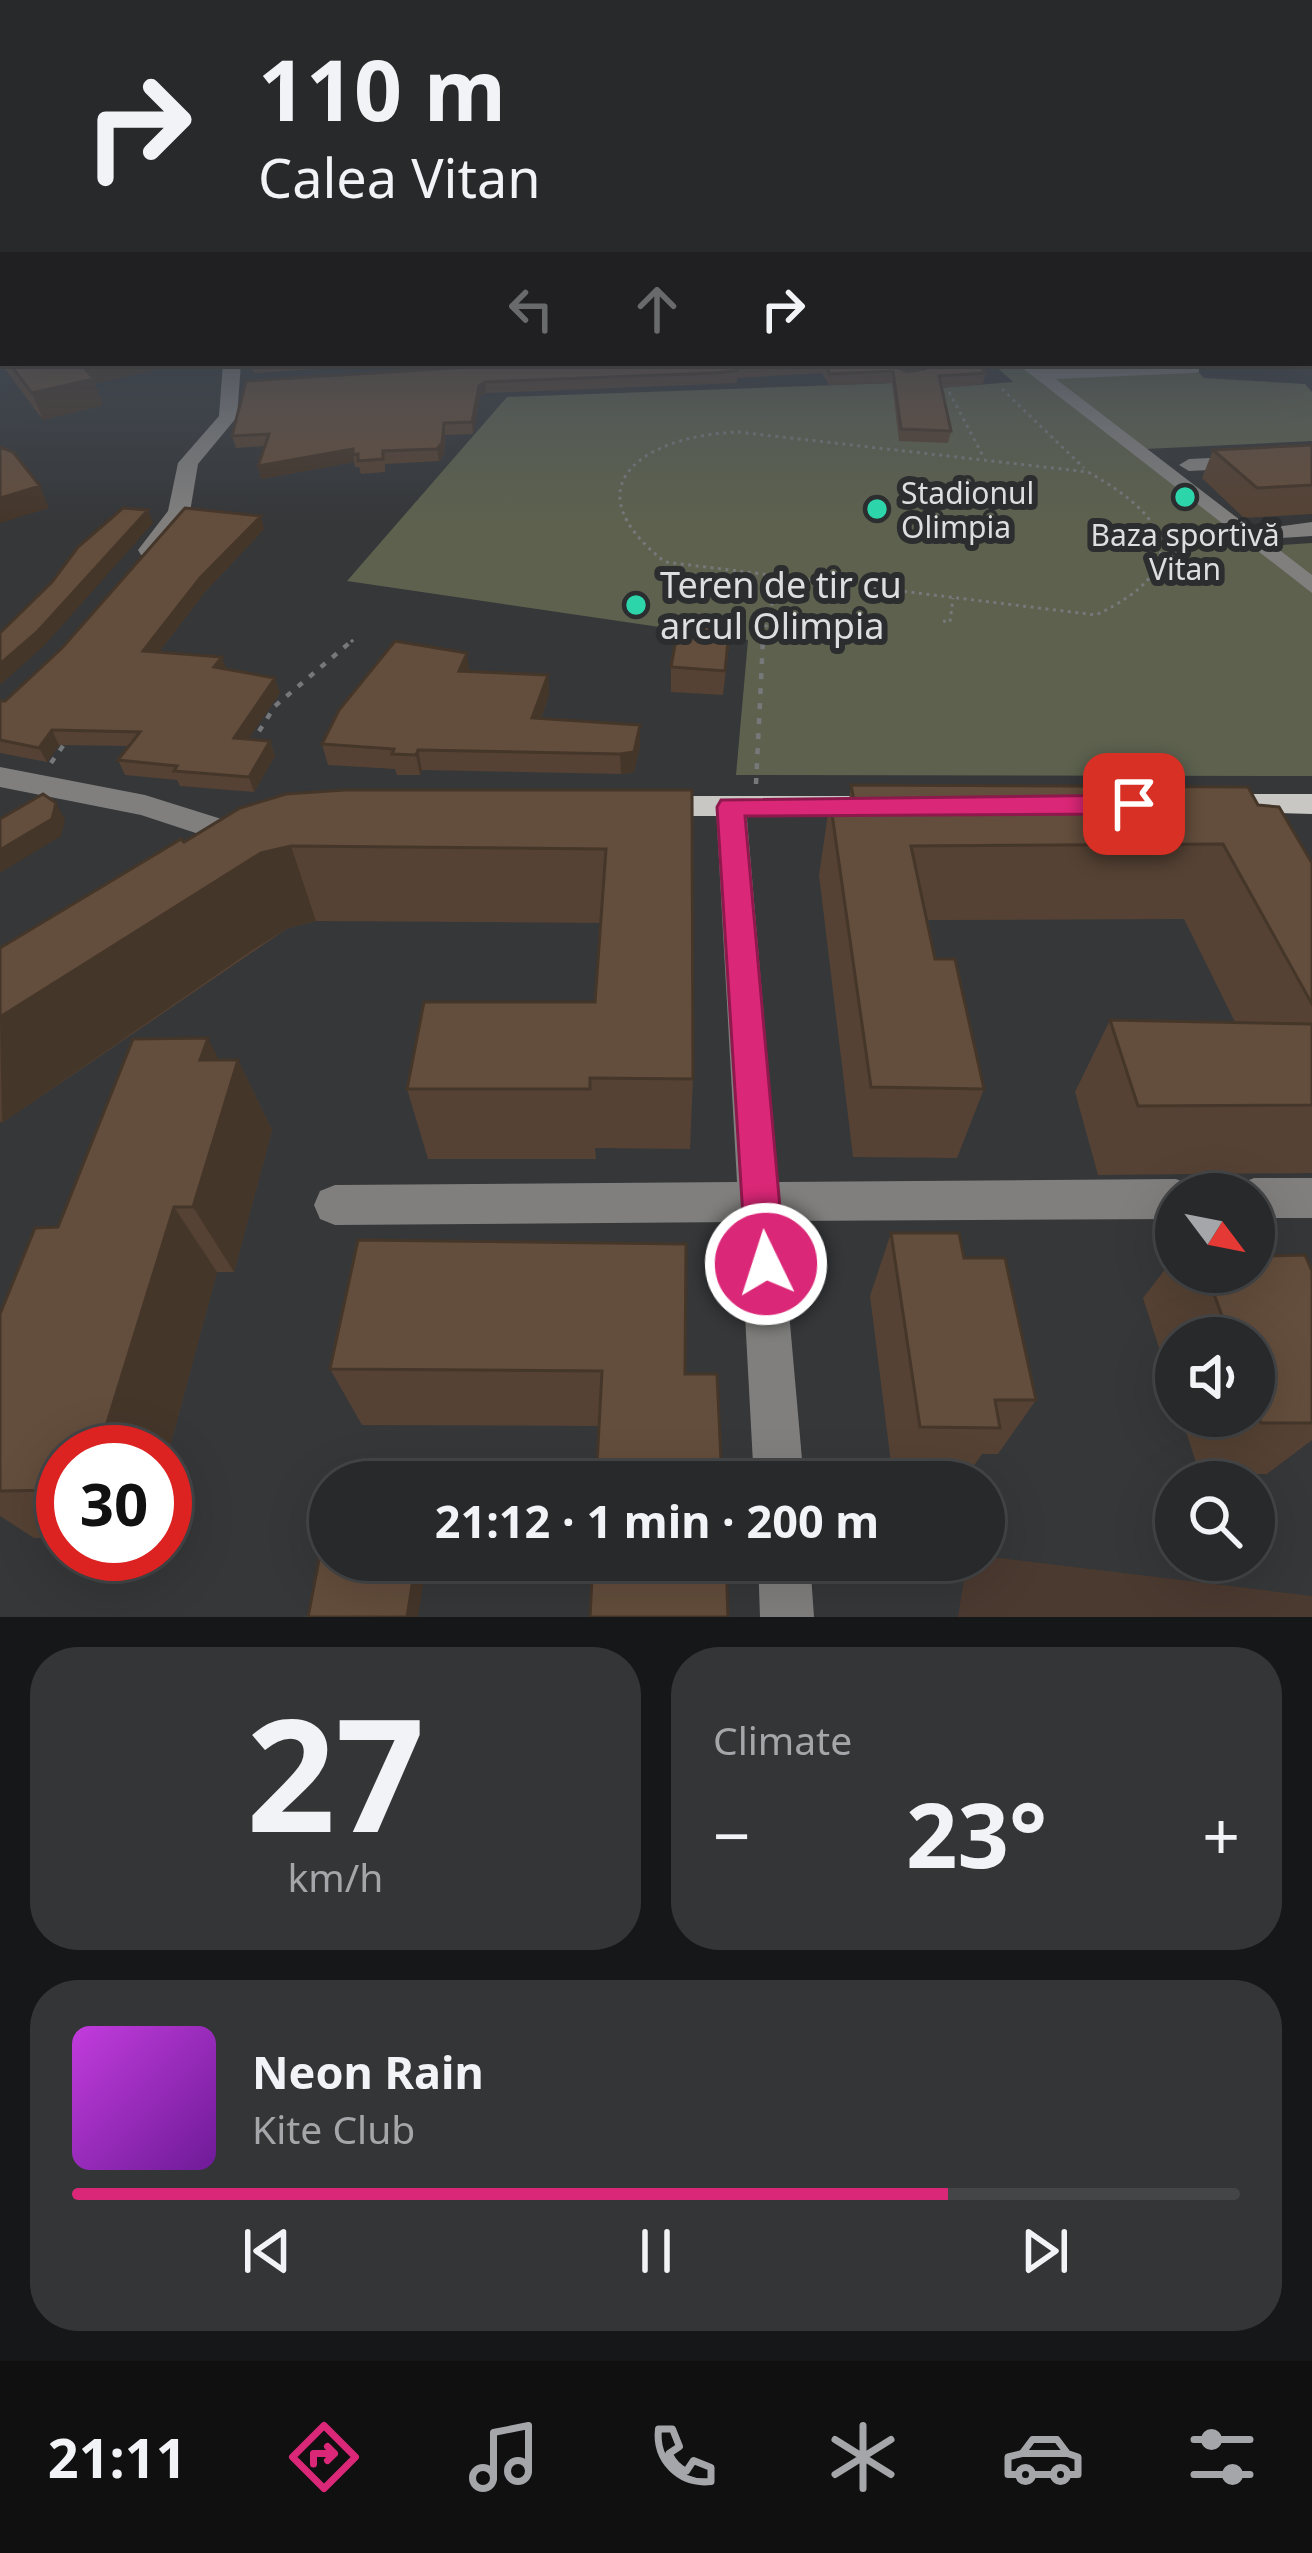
<!DOCTYPE html>
<meta charset="utf-8">
<style>
:root{--surface:#28292b;--page:#343537;--text:#f1f3f6;--muted:#a5a6a9;--line:#444547;--accent:#db2777}
body{margin:0;font-family:"Noto Sans",sans-serif;background:var(--page);color:var(--text);height:100vh;display:flex;flex-direction:column;font-size:45px;white-space:nowrap}
*{box-sizing:border-box;margin:0}
p{font-size:39px;color:var(--muted)}
.icon{flex:none;width:66px;height:66px;fill:none;stroke:currentColor;stroke-width:2;stroke-linecap:round;stroke-linejoin:round}
.map{position:relative;height:1617px;overflow:hidden}
.panel{display:flex;flex-direction:column;gap:30px;padding:30px;background:#161718;flex:1}
.panel>*{flex:none}
.banner{position:absolute;left:0px;top:0px;width:1314px;height:366px;box-shadow:0 12px 48px #0002,0 0 0 3px var(--line);background:#28292b;color:var(--text);overflow:hidden}
.needle{width:78px;rotate:122deg}
.controls{position:absolute;left:1155px;top:1173px;display:grid;gap:24px}
.controls a{display:grid;place-items:center;width:120px;height:120px;border-radius:50%;background:var(--surface);box-shadow:0 12px 48px #0002,0 0 0 3px var(--line);font-size:60px}
.speed{position:absolute;left:36px;top:1425px;display:flex;gap:24px;font-size:60px;font-weight:700;text-align:center}
.speed>*{display:grid;place-content:center;width:156px;height:156px;border-radius:50%;background:var(--surface);box-shadow:0 12px 48px #0002,0 0 0 3px var(--line);line-height:1}
.speed .limit{border:18px solid #d22;background:#fff;color:#111}
.pin{position:absolute;display:grid;place-items:center;width:102px;height:102px;color:#fff;margin:-51px;border-radius:24px;box-shadow:0 6px 18px #0006}
.me{position:absolute;width:132px;margin:-66px;rotate:356deg;stroke-linejoin:round;filter:drop-shadow(0 0 9px #0008)}
.turn{display:flex;align-items:center;gap:42px;height:252px;padding:0 60px;font-size:54px}
.turn .icon{width:156px;height:156px;stroke-width:2.5}
.turn b{display:block;font-size:84px;line-height:102px}
.lanes{display:flex;align-items:center;height:114px;padding:0 60px;background:#0003;justify-content:center;gap:60px;direction:ltr}
.lanes .off{opacity:.35}
.big{font-size:90px;font-weight:700;line-height:1.1}
.panel .widget{flex:1;display:flex;flex-direction:column;justify-content:center;gap:18px;min-width:0;padding:0 42px;border-radius:48px;background:var(--page)}
.panel .dial{align-items:center;gap:0}
.dial b{font-size:156px;line-height:1}
.song{display:flex;align-items:center;gap:36px}
.cover{width:144px;height:144px;border-radius:18px;background:linear-gradient(135deg,hsl(290 70% 55%),hsl(280 70% 35%))}
.played{height:12px;border-radius:6px;background:linear-gradient(90deg,var(--accent) 75%,var(--line) 75%)}
.keys{display:flex;justify-content:space-around;direction:ltr}
.heat{display:flex;justify-content:space-between;align-items:center;font-size:66px;direction:ltr}
.panel .tiles{flex:1;display:grid;gap:30px;grid-template-columns:1fr 1fr}
.widget:last-child{grid-column:span 2}
.trip{position:absolute;left:309px;top:1461px;width:696px;height:120px;border-radius:60px;background:var(--surface);box-shadow:0 12px 48px #0002,0 0 0 3px var(--line);font-weight:700;line-height:120px;text-align:center}
.dock{display:flex;height:192px;justify-content:space-around;align-items:center;background:#101011;color:var(--muted)}
.dock .icon{width:84px;height:84px}
.dock .current{color:var(--accent)}
.dock b{font-size:54px;color:var(--text)}
.map>svg:first-child{display:block}
.education{fill:#4b3a30}
.green{fill:#5d614e}
.lines{fill:none;stroke-linecap:round;stroke-linejoin:round}
.path-far1{stroke:#76787a;stroke-width:3;stroke-dasharray:3 4.5;stroke-linecap:butt}
.path{stroke:#76787a;stroke-width:4.5;stroke-dasharray:6 9;stroke-linecap:butt}
.minor{fill:#807f7e;fill-rule:evenodd}
.major{fill:#c8c7c4;fill-rule:evenodd}
.wall{fill:#554234}
.shaded-wall{fill:#45362a}
.building{fill:#634d3c;stroke:#45362a;stroke-width:3}
.route{fill:#db2777;stroke:#8e194d;stroke-width:3}
.poi-dot{fill:#2dd5ab;stroke:#2b2d2f;stroke-width:4.5}
.labels{text-anchor:middle;dominant-baseline:central;stroke-width:12;stroke-linejoin:round;paint-order:stroke}
.far-poi-label{font-size:30px;fill:#dddedf;stroke:#2b2d2f;text-anchor:start}
.poi-label{font-size:36px;fill:#dddedf;stroke:#2b2d2f;text-anchor:start}
</style>
<div class="map">
<svg width="1312" height="1617" viewBox="0 0 1312 1617">
<rect width="100%" height="100%" fill="#353739"/>
<!-- education -->
<path class="education" d="M 984,1556 L 1312,1596 L 1312,1617 L 958,1617 L 967,1560 Z"/>
<!-- green -->
<path class="green" d="M 992,363 L 1190,363 L 1204,378 L 1305,384 L 1312,392 L 1312,441 L 1145,449 L 1265,546 L 1312,543 L 1312,776 L 736,775 L 748,640 L 347,581 L 507,397 L 893,383 L 890,376 L 916,375 L 928,389 L 1013,382 Z"/>
<g class="lines">
<!-- path-far1 -->
<path class="path-far1" d="M 1002,389 L 1084,468
M 949,392 L 983,456
M 738,432 L 1088,472 C 1171,518 1195,568 1096,615 L 665,562 C 565,483 650,435 738,432 Z
M 943,621 L 950,622 L 953,598
M 753,629 L 765,631
M 351,642 L 355,638
M 762,642 L 779,577"/>
<!-- path -->
<path class="path" d="M 251,744 L 275,706 L 354,639
M 51,763 L 65,743
M 756,784 L 763,639"/>
<!-- minor -->
<path class="minor" d="M 223,363 L 241,363 L 237,417 L 198,464 L 190,512 L 157,555 L 141,555 L 138,550 L 168,511 L 178,463 L 219,416 Z
M 1016,363 L 1036,363 L 1043,368 L 1199,364 L 1199,372 L 1193,373 L 1056,379 L 1253,530 L 1312,522 L 1312,536 L 1265,539 L 1312,575 L 1312,593 Z
M 1312,453 L 1312,465 L 1189,471 L 1179,465 L 1189,459 Z
M 0,767 L 145,795 L 231,822 L 235,830 L 231,838 L 220,841 L 141,815 L 0,787 Z
M 731,797 L 746,807 L 778,1182 L 1176,1179 L 1191,1185 L 1194,1194 L 1176,1194 L 1176,1219 L 781,1221 L 804,1482 L 754,1482 L 740,1222 L 335,1225 L 320,1219 L 314,1205 L 320,1191 L 335,1185 L 737,1182 L 716,807 Z
M 1254,1178 L 1312,1178 L 1312,1218 L 1254,1218 L 1254,1194 L 1235,1194 L 1239,1184 Z
M 758,1560 L 810,1560 L 814,1617 L 760,1617 Z"/>
<!-- major -->
<path class="major" d="M 1218,794 L 1312,794 L 1312,814 L 1207,811 L 1203,804 L 1207,797 Z
M 654,796 L 870,796 L 885,806 L 870,816 L 654,816 L 639,806 Z"/>
</g>
<!-- wall -->
<path class="wall" d="M 1311,309 L 1312,369 L 1204,366 L 1201,363 L 1311,363 Z
M 3,342 L 3,363 L 182,363 L 95,384 L 103,405 L 43,420 L 5,369 L 0,357 L 0,343 Z
M 251,363 L 409,363 L 254,373 Z
M 534,363 L 887,363 L 907,372 L 918,370 L 905,363 L 976,363 L 986,373 L 983,384 L 942,388 L 951,431 L 948,443 L 899,441 L 892,383 L 829,385 L 822,373 L 737,378 L 737,383 L 713,384 L 486,393 L 480,397 L 473,434 L 445,435 L 444,455 L 439,461 L 385,464 L 385,472 L 361,474 L 359,467 L 355,467 L 354,462 L 261,479 L 258,466 L 265,446 L 236,448 L 232,436 Z
M 1312,445 L 1312,514 L 1244,518 L 1202,478 L 1213,450 Z
M 264,529 L 205,592 L 159,652 L 227,670 L 280,693 L 248,739 L 270,741 L 275,756 L 254,792 L 180,786 L 177,780 L 125,775 L 118,760 L 129,746 L 59,745 L 47,762 L 0,753 L 0,701 L 5,701 Z
M 729,645 L 723,695 L 671,692 L 671,667 Z
M 470,672 L 548,675 L 549,695 L 541,719 L 640,746 L 634,772 L 621,774 L 422,770 L 420,775 L 397,775 L 395,769 L 328,765 L 322,744 Z
M 851,785 L 1258,805 L 1312,863 L 1312,1173 L 1098,1175 L 1075,1092 L 1110,1020 L 1235,1022 L 1184,919 L 927,920 L 935,959 L 984,1089 L 957,1158 L 853,1157 L 819,875 L 830,800 L 849,800 Z
M 692,790 L 693,1079 L 690,1149 L 595,1148 L 596,1159 L 428,1159 L 407,1089 L 595,1002 L 601,923 L 316,921 L 288,928 L 2,1123 L 0,1121 L 0,948 L 184,842 Z
M 219,1060 L 238,1060 L 272,1130 L 234,1272 L 217,1272 L 165,1465 L 165,1452 L 63,1452 L 63,1538 L 34,1538 L 0,1516 L 0,1314 L 58,1227 Z
M 891,1233 L 964,1258 L 1036,1400 L 998,1454 L 982,1454 L 965,1479 L 893,1479 L 870,1296 Z
M 358,1240 L 685,1374 L 599,1426 L 362,1425 L 330,1369 Z
M 1176,1255 L 1176,1272 L 1254,1272 L 1267,1256 L 1312,1271 L 1312,1440 L 1267,1474 L 1200,1475 L 1181,1416 L 1254,1416 L 1254,1338 L 1176,1338 L 1176,1400 L 1143,1298 Z"/>
<!-- shaded-wall -->
<path class="shaded-wall" d="M 79,363 L 182,363 L 95,384 L 103,405 L 43,420 L 32,393 Z
M 485,382 L 486,393 L 480,397 L 473,434 L 472,422 L 479,386 Z
M 444,423 L 445,435 L 444,455 L 439,461 L 437,449 Z
M 353,449 L 354,462 L 261,479 L 258,466 Z
M 40,486 L 49,508 L 0,523 L 0,498 Z
M 148,510 L 153,523 L 44,646 L 0,685 L 0,664 Z
M 261,516 L 264,529 L 205,592 L 149,665 L 143,651 L 200,578 Z
M 467,653 L 470,673 L 459,671 Z
M 222,657 L 227,671 L 214,667 Z
M 548,675 L 549,695 L 534,739 L 532,718 Z
M 275,678 L 280,693 L 239,753 L 234,738 Z
M 640,725 L 640,746 L 634,772 L 621,774 L 620,754 Z
M 52,730 L 59,745 L 47,762 L 39,748 Z
M 270,741 L 275,756 L 254,792 L 249,777 Z
M 418,750 L 422,770 L 420,775 L 416,755 Z
M 56,803 L 65,820 L 61,836 L 0,873 L 0,850 Z
M 291,846 L 316,921 L 288,928 L 254,949 L 2,1123 L 0,1017 L 261,853 Z
M 208,1038 L 231,1084 L 238,1060 L 272,1130 L 234,1272 L 193,1207 L 200,1060 Z
M 174,1207 L 217,1272 L 165,1465 L 165,1452 L 98,1452 Z
M 416,1560 L 427,1560 L 418,1617 L 407,1617 Z"/>
<!-- building -->
<path class="building" d="M 9,363 L 80,363 L 94,379 L 32,393 Z
M 534,363 L 797,363 L 735,367 L 737,371 L 713,373 L 485,382 L 479,386 L 472,422 L 444,423 L 442,443 L 437,449 L 383,451 L 383,459 L 358,461 L 358,454 L 353,455 L 353,449 L 258,466 L 269,434 L 232,436 L 246,381 Z
M 824,363 L 887,363 L 907,372 L 925,369 L 928,363 L 976,363 L 986,373 L 939,376 L 951,431 L 901,429 L 893,371 L 830,374 Z
M 1312,445 L 1312,485 L 1257,488 L 1213,450 Z
M 0,447 L 13,452 L 40,486 L 0,498 Z
M 123,508 L 148,510 L 37,632 L 0,664 L 0,633 L 52,582 L 78,547 Z
M 185,508 L 261,516 L 200,578 L 143,651 L 222,657 L 214,667 L 275,678 L 234,738 L 270,741 L 249,777 L 174,771 L 177,766 L 118,760 L 140,732 L 52,730 L 39,748 L 0,740 L 0,701 L 5,701 L 62,648 Z
M 680,617 L 730,621 L 725,671 L 671,667 Z
M 395,641 L 467,653 L 459,671 L 548,675 L 532,718 L 640,725 L 634,752 L 620,754 L 418,750 L 416,755 L 392,754 L 394,749 L 322,744 L 339,710 Z
M 851,785 L 1248,787 L 1258,805 L 1279,807 L 1312,863 L 1312,1004 L 1223,844 L 911,846 L 935,959 L 955,959 L 984,1089 L 871,1087 L 830,800 L 854,801 Z
M 344,790 L 692,790 L 693,1079 L 590,1078 L 590,1089 L 407,1089 L 424,1002 L 595,1002 L 606,849 L 291,846 L 261,853 L 0,1017 L 0,948 L 181,839 L 184,842 L 240,808 L 286,794 Z
M 43,794 L 56,803 L 52,819 L 0,850 L 0,819 Z
M 1110,1020 L 1312,1024 L 1312,1105 L 1138,1106 Z
M 208,1038 L 200,1060 L 238,1060 L 193,1207 L 174,1207 L 98,1452 L 63,1452 L 63,1490 L 0,1491 L 0,1314 L 35,1228 L 58,1227 L 133,1039 Z
M 891,1233 L 959,1233 L 964,1258 L 1005,1258 L 1036,1400 L 995,1400 L 1000,1428 L 920,1427 Z
M 1254,1234 L 1258,1234 L 1267,1256 L 1305,1255 L 1312,1271 L 1312,1423 L 1261,1423 L 1254,1403 L 1254,1338 L 1230,1338 L 1206,1272 L 1254,1272 Z
M 358,1240 L 686,1244 L 685,1374 L 717,1374 L 722,1482 L 596,1482 L 602,1371 L 330,1369 Z
M 330,1503 L 330,1560 L 416,1560 L 407,1617 L 308,1617 Z
M 593,1560 L 726,1560 L 728,1617 L 590,1617 Z"/>
<!-- sky -->
<linearGradient id="sky" x2="0" y2="1"><stop stop-color="#1d1e1f"/><stop offset="0.56" stop-color="#4b535f"/><stop offset="1" stop-color="#4b535f" stop-opacity="0"/></linearGradient>
<rect width="1312" height="521" fill="url(#sky)"/>
<!-- route -->
<path class="route" d="M 1134,795 L 1148,804 L 1134,814 L 745,816 L 785,1264 L 780,1278 L 766,1284 L 752,1278 L 746,1264 L 717,807 L 721,800 Z"/>
<!-- markers -->
<g class="poi-dot">
<circle cx="1185" cy="497" r="12"/>
<circle cx="877" cy="509" r="12"/>
<circle cx="636" cy="605" r="12"/>
</g>
<g class="labels">
<!-- far-poi labels -->
<g class="far-poi-label">
<text x="901" y="492">Stadionul<tspan x="901" dy="34">Olimpia</tspan></text>
<text x="1185" y="534" text-anchor="middle">Baza sportivă<tspan x="1185" dy="34">Vitan</tspan></text>
</g>
<!-- poi labels -->
<g class="poi-label">
<text x="660" y="584">Teren de tir cu<tspan x="660" dy="41">arcul Olimpia</tspan></text>
</g>
</g>
</svg>
<div class="controls">
<a><svg class="needle" viewBox="-14 -14 28 28"><path d="M0-13l5 13h-10z" fill="#e53935"/><path d="M0 13l5-13h-10z" fill="#a5a6a9"/></svg></a>
<a><svg class="icon" aria-label="sound" viewBox="0 0 24 24"><path d="M4 9h4l5-4v14l-5-4H4zM17 9q2 3 0 6"/></svg></a>
<a><svg class="icon" aria-label="search" viewBox="0 0 24 24"><circle cx="10" cy="10" r="6"/><path d="M15 15l6 6"/></svg></a>
</div>
<div class="speed"><div class="limit">30</div></div>
<div class="pin" style="left:1134px;top:804px;background:#d93025"><svg class="icon" aria-label="arrive" viewBox="0 0 24 24"><path d="M6 21V4h12l-3 4 3 4H6"/></svg></div>
<svg class="me" style="left:766px;top:1264px" viewBox="-20 -20 40 40"><circle r="17" fill="#db2777" stroke="#fff" stroke-width="3"/><path d="M0-11L8 9 0 5-8 9z" fill="#fff"/></svg>
<div class="trip">21:12 · 1 min · 200 m</div>
<div class="banner">
<div class="turn"><svg class="icon" aria-label="right" viewBox="0 0 24 24"><path d="M7 20v-9h11M14 6l5 5-5 5"/></svg><div><b>110 m</b>Calea Vitan</div></div>
<div class="lanes"><svg class="icon off" aria-label="left" viewBox="0 0 24 24"><path d="M17 20v-9H6M10 6l-5 5 5 5"/></svg><svg class="icon off" aria-label="ahead" viewBox="0 0 24 24"><path d="M12 20V5M6 11l6-6 6 6"/></svg><svg class="icon" aria-label="right" viewBox="0 0 24 24"><path d="M7 20v-9h11M14 6l5 5-5 5"/></svg></div>
</div>
</div>
<section class="panel">
<div class="tiles">
<div class="widget dial"><b>27</b><p>km/h</p></div>
<div class="widget"><p>Climate</p>
<div class="heat"><a>−</a><b class="big">23°</b><a>+</a></div>
</div>
<div class="widget">
<div class="song"><i class="cover"></i><div><b>Neon Rain</b><p>Kite Club</p></div></div>
<div class="played"></div>
<div class="keys"><svg class="icon" aria-label="previous" viewBox="0 0 24 24"><path d="M18 5L8 12l10 7zM5 5v14"/></svg><svg class="icon" aria-label="pause" viewBox="0 0 24 24"><path d="M8 5v14M16 5v14"/></svg><svg class="icon" aria-label="next" viewBox="0 0 24 24"><path d="M6 5l10 7-10 7zM19 5v14"/></svg></div>
</div>
</div>
</section>
<nav class="dock">
<b>21:11</b>
<svg class="icon current" aria-label="directions" viewBox="0 0 24 24"><path d="M12 3l9 9-9 9-9-9zM9 14v-3h6M13 9l2 2-2 2"/></svg>
<svg class="icon" aria-label="music" viewBox="0 0 24 24"><path d="M9 18V5l10-2v13"/><circle cx="6" cy="18" r="3"/><circle cx="16" cy="16" r="3"/></svg>
<svg class="icon" aria-label="phone" viewBox="0 0 24 24"><path d="M5 4h4l2 5-3 2q2 4 5 5l2-3 5 2v4C11 20 4 13 5 4z"/></svg>
<svg class="icon" aria-label="climate" viewBox="0 0 24 24"><path d="M12 3v18M4 7l16 10M4 17L20 7"/></svg>
<svg class="icon" aria-label="car" viewBox="0 0 24 24"><path d="M5 17H2v-5l4-1 3-4h7l3 4 3 1v5h-3M9 17h6M6 11h13"/><circle cx="7" cy="17" r="2"/><circle cx="17" cy="17" r="2"/></svg>
<svg class="icon" aria-label="filters" viewBox="0 0 24 24"><path d="M4 7h16M4 17h16"/><circle cx="9" cy="7" r="2"/><circle cx="15" cy="17" r="2"/></svg>
</nav>
